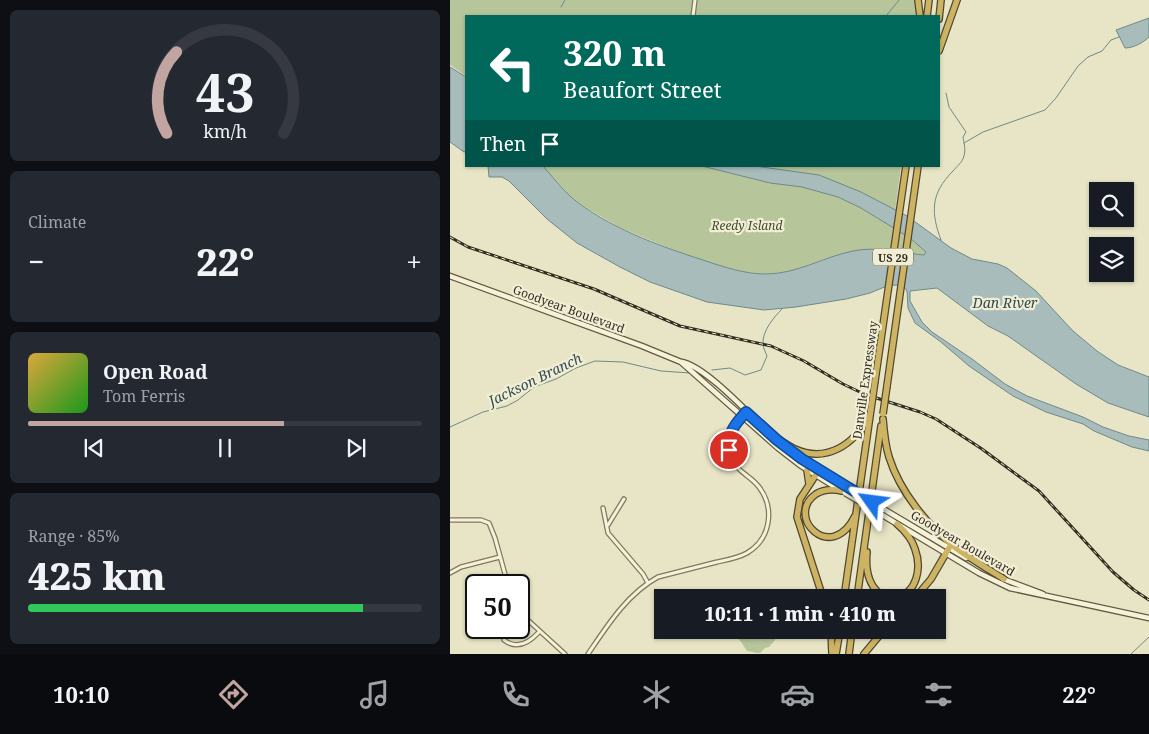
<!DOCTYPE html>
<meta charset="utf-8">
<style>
:root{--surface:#171b24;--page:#242831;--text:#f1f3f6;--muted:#9ea1a6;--line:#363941;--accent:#c2a5a0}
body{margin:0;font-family:"Noto Serif",serif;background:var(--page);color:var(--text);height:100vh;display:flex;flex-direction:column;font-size:19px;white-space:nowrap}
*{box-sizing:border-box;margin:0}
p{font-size:16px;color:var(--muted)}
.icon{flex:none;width:28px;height:28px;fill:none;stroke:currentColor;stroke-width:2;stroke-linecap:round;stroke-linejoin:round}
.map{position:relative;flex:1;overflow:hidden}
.details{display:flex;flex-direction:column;gap:10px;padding:10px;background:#0d0f14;width:450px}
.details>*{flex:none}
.banner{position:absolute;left:15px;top:15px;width:475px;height:152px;border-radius:0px;box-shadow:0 1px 4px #0004;background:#00695c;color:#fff;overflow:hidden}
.fabs{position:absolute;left:639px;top:182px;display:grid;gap:10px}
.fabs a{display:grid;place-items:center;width:45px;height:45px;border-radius:0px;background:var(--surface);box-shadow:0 1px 4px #0004;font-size:25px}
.speed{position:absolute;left:15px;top:574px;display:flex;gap:10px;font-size:25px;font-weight:700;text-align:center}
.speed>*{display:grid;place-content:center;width:65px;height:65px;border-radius:50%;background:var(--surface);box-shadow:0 1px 4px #0004;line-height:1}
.speed .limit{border:2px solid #111;border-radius:8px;background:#fff;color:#111}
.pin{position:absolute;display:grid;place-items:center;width:42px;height:42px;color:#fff;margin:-21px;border:2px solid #fff;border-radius:50%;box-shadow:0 1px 5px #0007}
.me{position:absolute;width:55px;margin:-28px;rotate:301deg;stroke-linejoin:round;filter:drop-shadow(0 0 4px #0008)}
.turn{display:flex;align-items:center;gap:18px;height:105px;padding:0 15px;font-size:22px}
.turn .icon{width:65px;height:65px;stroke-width:2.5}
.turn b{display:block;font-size:35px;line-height:42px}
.then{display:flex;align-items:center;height:48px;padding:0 15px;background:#0003;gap:10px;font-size:19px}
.big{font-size:38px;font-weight:800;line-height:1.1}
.details .card{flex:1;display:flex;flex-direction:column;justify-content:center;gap:8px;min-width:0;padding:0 18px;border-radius:8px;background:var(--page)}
.details .dial{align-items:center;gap:0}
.dial svg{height:130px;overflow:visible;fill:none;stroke:var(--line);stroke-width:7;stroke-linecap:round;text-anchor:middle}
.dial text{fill:var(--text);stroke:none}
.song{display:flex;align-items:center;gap:15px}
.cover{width:60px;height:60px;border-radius:8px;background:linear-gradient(135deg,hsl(40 70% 55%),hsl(120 70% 35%))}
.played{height:5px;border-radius:2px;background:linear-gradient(90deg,var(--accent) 65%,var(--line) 65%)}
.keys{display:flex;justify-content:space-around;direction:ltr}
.heat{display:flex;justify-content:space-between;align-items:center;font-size:28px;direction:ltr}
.charge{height:8px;border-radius:4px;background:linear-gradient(90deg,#34c759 85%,var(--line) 0)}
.trip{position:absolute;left:204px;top:589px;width:292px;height:50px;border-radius:0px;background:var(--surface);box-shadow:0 1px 4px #0004;font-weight:800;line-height:50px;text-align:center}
.tab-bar{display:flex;height:80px;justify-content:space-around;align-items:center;background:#090b0e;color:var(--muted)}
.tab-bar .icon{width:35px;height:35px}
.tab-bar .selected{color:var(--accent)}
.tab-bar b{font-size:22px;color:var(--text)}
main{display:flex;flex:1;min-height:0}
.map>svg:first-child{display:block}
.green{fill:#b7c59b}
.water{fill:#a7bcbb;stroke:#6f8988}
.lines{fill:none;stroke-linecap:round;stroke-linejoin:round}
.stream{stroke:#6f8988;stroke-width:1}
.street-casing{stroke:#81785e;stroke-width:5.5}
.secondary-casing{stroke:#635941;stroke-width:7}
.highway-casing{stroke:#504632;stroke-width:8}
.street{stroke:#f4f2d8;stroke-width:3}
.secondary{stroke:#f4f2d8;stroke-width:4.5}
.highway{stroke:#cdb462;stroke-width:5.5}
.rail-casing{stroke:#332d20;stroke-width:3}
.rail{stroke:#f1eed5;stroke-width:1;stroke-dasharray:4;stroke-linecap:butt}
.secondary-bridge-casing{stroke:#635941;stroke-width:7;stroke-linecap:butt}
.highway-bridge-casing{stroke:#504632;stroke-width:8;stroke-linecap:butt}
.secondary-bridge{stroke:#f4f2d8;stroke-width:4.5}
.highway-bridge{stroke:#cdb462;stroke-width:5.5}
.route-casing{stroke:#114b97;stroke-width:12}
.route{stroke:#1a73e8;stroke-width:9}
.labels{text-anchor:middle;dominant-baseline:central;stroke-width:4.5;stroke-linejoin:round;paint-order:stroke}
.shield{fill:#f1eed5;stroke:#6c6756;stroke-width:1}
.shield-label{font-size:11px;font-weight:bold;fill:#332d20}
.park-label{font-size:12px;font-style:italic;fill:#3d4d29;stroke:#f1eed5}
.street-label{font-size:12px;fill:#332d20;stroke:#f1eed5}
.water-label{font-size:14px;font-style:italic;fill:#314d51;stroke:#f1eed5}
</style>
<main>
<section class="details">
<div class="card dial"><svg viewBox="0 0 100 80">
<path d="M14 69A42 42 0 1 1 86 69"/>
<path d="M14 69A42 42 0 0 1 20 19" stroke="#c2a5a0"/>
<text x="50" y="56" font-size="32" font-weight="700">43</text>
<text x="50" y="72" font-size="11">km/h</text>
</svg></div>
<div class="card"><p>Climate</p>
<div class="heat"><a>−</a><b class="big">22°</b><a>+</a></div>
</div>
<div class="card">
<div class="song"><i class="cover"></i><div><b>Open Road</b><p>Tom Ferris</p></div></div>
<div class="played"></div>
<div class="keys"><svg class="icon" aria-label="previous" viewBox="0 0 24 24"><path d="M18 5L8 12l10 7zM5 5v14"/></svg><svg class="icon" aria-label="pause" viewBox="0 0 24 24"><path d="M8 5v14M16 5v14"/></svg><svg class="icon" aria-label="next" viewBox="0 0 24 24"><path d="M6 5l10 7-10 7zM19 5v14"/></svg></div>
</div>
<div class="card"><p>Range · 85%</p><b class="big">425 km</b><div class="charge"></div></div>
</section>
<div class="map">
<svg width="699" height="654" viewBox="0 0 699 654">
<rect width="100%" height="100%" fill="#e8e5c6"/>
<!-- green -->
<path class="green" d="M 0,0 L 465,0 L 468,16 L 16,16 L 16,76 L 0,65 Z
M 93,166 L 252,166 L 320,183 L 352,187 L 388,197 L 411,208 L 460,238 L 476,252 L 474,256 L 440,250 L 413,250 L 374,259 L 341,272 L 316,274 L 285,271 L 233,254 L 171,228 L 138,209 L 120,196 Z
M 300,166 L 451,166 L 445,212 Z
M 275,630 L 328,630 L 325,640 L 319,647 L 315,648 L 310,653 L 307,653 L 297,651 L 287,636 L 277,633 Z"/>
<!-- water -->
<path class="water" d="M 699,18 L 699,37 C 693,43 683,48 675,48 L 666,30 Z
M 0,67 L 16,77 L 16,151 L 14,152 L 0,142 Z
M 38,166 L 93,166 C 102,176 111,188 121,197 C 157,227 209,246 253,260 C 274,267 294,274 316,274 C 347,274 373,257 403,251 C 427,246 450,253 474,255 L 476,252 L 460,238 L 411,208 L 388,197 L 352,187 L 320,183 L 252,166 L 305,166 L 369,175 L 411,192 L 457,216 L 501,248 L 522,259 L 548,264 L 557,268 L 586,291 L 623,331 L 647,351 L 668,365 L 699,377 L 699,417 L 658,403 L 626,384 L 558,336 L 538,326 L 487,288 L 460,291 L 460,301 L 472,322 L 482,332 L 522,359 L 555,384 L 577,396 L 633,417 L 653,427 L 679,436 L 699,440 L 699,451 L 682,447 L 644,431 L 633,424 L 596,412 L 563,396 L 519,366 L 491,342 L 465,323 L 458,308 L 457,291 L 455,288 L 446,285 L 437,286 L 420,293 L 396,299 L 346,307 L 314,310 L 257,302 L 200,282 L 170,267 L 127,243 L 97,219 L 59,181 L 52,177 L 39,177 Z"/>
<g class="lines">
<!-- stream -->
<path class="stream" d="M 111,7 L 115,0
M 436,16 L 449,0
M 514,143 L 533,132 L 595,110 L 606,98 L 628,66 L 638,57 L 652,51 L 661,40 L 669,37
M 491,240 C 481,213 480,194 503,171 C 507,166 512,163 514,156 C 516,148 514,144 513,137 L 516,132 L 499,107 L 496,93
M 262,370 L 280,368 L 295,375 L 311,370 L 317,356 C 316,353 313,348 313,344 C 312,331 324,317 332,309
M 0,427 L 33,412 L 57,406 L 68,400 L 84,387 L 106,379 L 126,368 L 145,361 L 173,362 L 211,371 L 240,373
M 681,654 L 699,637"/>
<!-- street casing -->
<g class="street-casing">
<path id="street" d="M 243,16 L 245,0
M 153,508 L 158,533 L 193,574 L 198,583
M 0,520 L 31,520 L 39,523 L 45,538 L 58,585
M 158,525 L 174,499
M 0,573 L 11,567 L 50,557
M 69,612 L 115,654
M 54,640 C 67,650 79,643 89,632
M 138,654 C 157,626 177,594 208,577 C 227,572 247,567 267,562 C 277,560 288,558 297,553 C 321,539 325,508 309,487 C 303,479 295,475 289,469 C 268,449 282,429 296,412"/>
</g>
<!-- secondary casing -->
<g class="secondary-casing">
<path id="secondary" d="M 0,276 L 192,346 L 231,362 L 328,448 L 350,465 L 390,490
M 232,362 C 256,367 299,414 318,432
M 334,445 L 352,459 L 396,486
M 435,510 L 516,558
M 434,516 L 529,573 L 560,588 L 699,618
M 553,579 L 593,594"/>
</g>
<!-- highway casing -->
<g class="highway-casing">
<path id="highway" d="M 468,0 L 470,16
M 477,16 L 479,0
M 489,19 L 491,0
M 489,51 L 507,0
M 425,381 L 456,166
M 437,386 L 468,166
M 433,419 C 434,432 435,444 439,457 C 450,492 477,525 506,548 C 521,559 538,569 554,579
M 316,430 C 325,437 335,444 345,449 C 376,463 404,445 418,417
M 357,470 L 359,484
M 369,470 L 350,499 L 347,517 L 373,598
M 392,491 C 383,489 374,489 366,494 C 334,516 381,565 405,516
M 417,552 C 415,571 419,592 439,598
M 394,598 L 421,409
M 407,598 L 431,426
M 446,598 C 467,593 472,568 465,549 C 462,539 455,531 447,524
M 465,598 L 481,579 L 499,548
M 381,630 L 382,654
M 386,654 L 390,630
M 399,654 L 402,630
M 414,654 L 434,630"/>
</g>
<!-- street -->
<use href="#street" class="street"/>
<!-- secondary -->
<use href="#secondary" class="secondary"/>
<!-- highway -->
<use href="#highway" class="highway"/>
<!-- rail casing -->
<g class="rail-casing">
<path id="rail" d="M 0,237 L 18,247 L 144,289 L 230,326 L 321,346 L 354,361 L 393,384 L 414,394 L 470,412 L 486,419 L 532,449 L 589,491 L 663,572 L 684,590 L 699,600"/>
</g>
<!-- rail -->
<use href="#rail" class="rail"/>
<!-- secondary-bridge casing -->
<g class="secondary-bridge-casing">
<path id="secondary-bridge" d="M 396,486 L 435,510
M 395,493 L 434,516"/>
</g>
<!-- highway-bridge casing -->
<g class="highway-bridge-casing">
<path id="highway-bridge" d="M 421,409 L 425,381
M 433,414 L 437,386"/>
</g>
<!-- secondary-bridge -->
<use href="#secondary-bridge" class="secondary-bridge"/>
<!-- highway-bridge -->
<use href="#highway-bridge" class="highway-bridge"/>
</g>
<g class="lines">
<!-- route casing -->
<g class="route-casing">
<path id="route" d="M 279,450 C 277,433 286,423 296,412 L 327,440 L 352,459 L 422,502"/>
</g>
<!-- route -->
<use href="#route" class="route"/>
</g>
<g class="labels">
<!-- shield labels -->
<rect class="shield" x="423" y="248.5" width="40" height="17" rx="4"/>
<g class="shield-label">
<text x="443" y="257">US 29</text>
</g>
<!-- park labels -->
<g class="park-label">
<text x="297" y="225">Reedy Island</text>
</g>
<!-- street labels -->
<g class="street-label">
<text transform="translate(119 309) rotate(20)">Goodyear Boulevard</text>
<text transform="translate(415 380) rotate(-82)">Danville Expressway</text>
<text transform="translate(513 543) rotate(30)">Goodyear Boulevard</text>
</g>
<!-- water labels -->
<g class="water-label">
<text x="555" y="302">Dan River</text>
<text transform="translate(85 379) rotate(-26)">Jackson Branch</text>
</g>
</g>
</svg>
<div class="fabs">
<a><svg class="icon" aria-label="search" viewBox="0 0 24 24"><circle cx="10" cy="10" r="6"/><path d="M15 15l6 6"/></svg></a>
<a><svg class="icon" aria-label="layers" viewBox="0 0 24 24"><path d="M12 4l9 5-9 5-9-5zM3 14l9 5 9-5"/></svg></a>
</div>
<div class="speed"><div class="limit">50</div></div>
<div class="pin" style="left:279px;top:450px;background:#d93025"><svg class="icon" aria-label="arrive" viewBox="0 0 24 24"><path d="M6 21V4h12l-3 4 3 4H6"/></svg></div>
<svg class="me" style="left:422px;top:502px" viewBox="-20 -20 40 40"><path d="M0-17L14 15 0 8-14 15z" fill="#1a73e8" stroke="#fff" stroke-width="4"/></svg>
<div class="trip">10:11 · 1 min · 410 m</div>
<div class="banner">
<div class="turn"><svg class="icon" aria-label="left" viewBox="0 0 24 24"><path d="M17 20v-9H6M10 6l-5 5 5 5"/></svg><div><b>320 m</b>Beaufort Street</div></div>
<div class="then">Then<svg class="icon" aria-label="arrive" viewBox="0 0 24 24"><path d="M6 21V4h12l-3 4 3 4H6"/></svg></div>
</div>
</div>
</main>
<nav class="tab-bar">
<b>10:10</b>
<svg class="icon selected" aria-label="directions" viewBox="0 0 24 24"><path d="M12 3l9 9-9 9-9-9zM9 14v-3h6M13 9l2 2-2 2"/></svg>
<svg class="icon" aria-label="music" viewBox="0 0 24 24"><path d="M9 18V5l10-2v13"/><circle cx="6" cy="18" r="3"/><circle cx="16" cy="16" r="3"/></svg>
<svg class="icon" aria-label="phone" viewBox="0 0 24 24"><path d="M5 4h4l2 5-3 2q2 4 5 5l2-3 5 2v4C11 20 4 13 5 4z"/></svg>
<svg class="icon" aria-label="climate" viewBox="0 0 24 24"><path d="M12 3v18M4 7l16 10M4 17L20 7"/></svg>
<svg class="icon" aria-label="car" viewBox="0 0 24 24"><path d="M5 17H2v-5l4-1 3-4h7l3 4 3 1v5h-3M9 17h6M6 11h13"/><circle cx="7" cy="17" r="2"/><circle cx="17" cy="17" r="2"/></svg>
<svg class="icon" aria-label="filters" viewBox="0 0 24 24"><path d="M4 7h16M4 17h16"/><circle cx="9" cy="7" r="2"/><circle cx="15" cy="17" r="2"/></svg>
<b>22°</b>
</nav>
